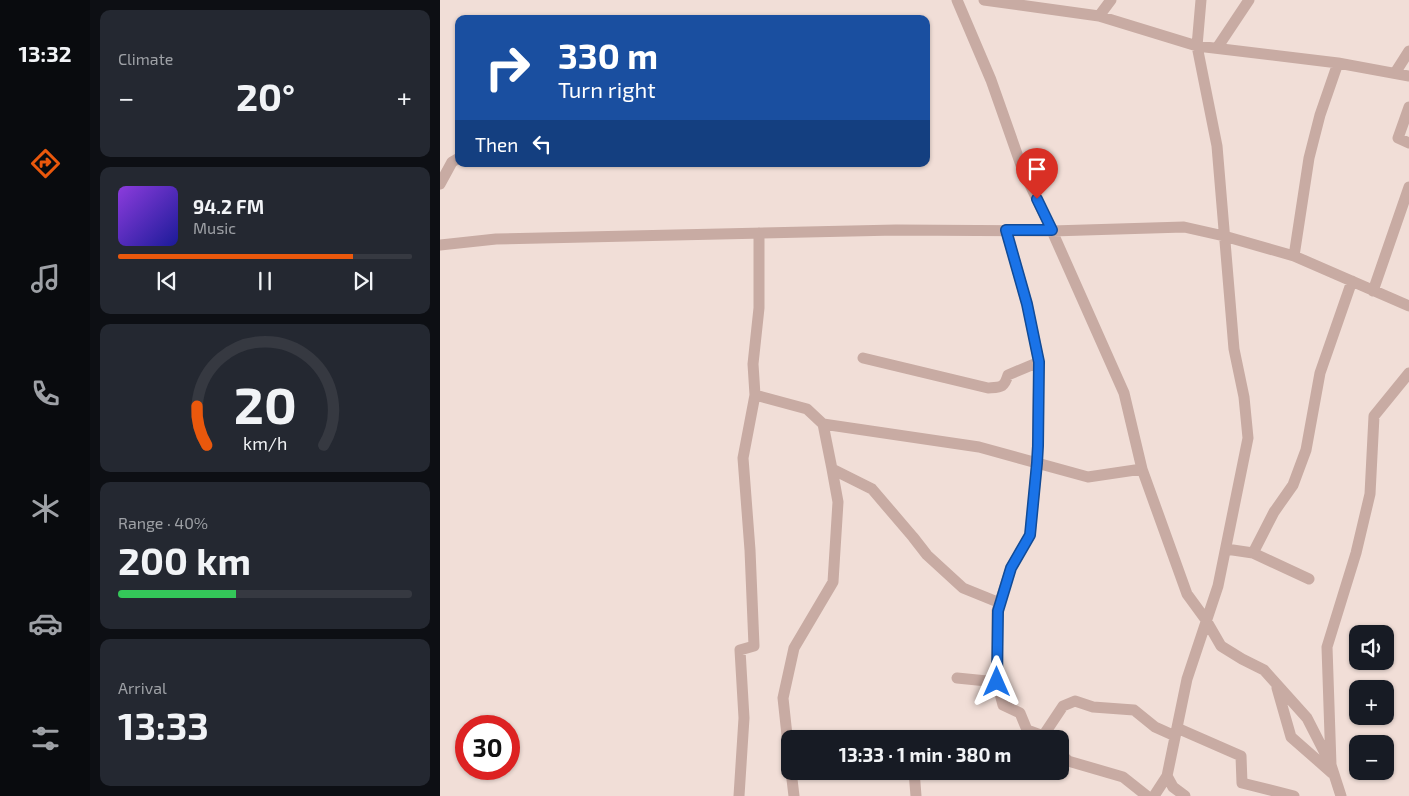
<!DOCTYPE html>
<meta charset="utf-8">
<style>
:root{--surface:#171b24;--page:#242831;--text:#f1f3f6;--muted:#9ea1a6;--line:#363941;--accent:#ea580c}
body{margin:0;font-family:"Exo 2",sans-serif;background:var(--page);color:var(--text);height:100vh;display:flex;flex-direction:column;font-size:19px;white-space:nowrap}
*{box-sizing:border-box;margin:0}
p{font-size:16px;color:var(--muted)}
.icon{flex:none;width:28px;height:28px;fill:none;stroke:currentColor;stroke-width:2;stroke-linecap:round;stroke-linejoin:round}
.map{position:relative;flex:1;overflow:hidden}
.panel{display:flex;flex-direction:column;gap:10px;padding:10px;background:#0d0f14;width:350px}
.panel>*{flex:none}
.guide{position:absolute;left:15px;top:15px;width:475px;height:152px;border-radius:10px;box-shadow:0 1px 4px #0004;background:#1a4fa0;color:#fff;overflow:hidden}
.controls{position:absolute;left:909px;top:625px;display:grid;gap:10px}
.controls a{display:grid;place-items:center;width:45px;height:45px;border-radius:10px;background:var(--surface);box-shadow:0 1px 4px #0004;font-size:25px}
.speed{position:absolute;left:15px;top:715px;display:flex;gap:10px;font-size:25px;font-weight:700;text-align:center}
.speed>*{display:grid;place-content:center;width:65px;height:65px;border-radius:50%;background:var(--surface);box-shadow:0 1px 4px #0004;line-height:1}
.speed .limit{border:8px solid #d22;background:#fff;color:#111}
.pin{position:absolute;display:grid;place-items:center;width:42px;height:42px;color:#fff;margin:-51px -21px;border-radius:50% 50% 50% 0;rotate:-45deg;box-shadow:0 0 5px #0007}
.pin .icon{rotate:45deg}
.me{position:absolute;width:55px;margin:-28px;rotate:0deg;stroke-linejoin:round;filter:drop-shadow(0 0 4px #0008)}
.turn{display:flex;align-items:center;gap:18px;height:105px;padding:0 20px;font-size:22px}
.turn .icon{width:65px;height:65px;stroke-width:2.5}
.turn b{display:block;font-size:35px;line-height:42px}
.then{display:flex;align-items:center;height:48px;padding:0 20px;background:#0003;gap:10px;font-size:19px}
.big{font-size:38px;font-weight:700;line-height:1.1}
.panel .tile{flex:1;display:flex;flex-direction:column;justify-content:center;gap:8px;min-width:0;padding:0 18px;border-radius:10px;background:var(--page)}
.panel .dial{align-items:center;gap:0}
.dial svg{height:130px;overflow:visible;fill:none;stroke:var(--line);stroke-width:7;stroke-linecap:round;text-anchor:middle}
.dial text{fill:var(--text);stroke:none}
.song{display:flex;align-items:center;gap:15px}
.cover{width:60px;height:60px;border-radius:8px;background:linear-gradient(135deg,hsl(270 70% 55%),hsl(240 70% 35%))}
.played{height:5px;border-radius:2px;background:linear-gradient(90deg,var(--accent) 80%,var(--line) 80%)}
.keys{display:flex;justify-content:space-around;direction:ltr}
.heat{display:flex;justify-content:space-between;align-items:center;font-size:28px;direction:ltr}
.charge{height:8px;border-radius:4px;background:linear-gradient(90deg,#34c759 40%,var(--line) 0)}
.trip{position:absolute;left:341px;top:730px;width:288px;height:50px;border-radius:10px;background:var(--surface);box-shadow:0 1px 4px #0004;font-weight:700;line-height:50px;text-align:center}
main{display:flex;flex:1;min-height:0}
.tab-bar{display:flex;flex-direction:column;width:90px;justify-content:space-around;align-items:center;background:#090b0e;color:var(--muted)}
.tab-bar .icon{width:35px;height:35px}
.tab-bar .selected{color:var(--accent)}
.tab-bar b{font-size:22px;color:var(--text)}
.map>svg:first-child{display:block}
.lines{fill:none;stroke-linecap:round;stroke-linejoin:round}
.minor{stroke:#c8aba3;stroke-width:11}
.route-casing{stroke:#114b97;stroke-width:12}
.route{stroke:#1a73e8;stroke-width:9}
</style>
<main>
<nav class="tab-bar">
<b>13:32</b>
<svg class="icon selected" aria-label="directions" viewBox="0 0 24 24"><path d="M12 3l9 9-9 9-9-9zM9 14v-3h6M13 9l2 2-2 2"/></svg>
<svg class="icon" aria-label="music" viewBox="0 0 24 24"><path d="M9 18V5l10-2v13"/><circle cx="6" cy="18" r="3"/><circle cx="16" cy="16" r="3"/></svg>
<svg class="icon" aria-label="phone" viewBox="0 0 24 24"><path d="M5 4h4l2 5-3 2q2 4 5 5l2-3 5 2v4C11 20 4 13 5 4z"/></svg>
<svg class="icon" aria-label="climate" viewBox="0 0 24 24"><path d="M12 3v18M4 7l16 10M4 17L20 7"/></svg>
<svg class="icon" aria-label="car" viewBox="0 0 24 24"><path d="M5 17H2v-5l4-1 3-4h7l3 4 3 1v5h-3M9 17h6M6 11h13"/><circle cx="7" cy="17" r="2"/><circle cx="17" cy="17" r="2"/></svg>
<svg class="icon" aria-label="filters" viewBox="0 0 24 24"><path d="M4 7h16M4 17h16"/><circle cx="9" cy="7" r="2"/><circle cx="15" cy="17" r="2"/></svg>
</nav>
<section class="panel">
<div class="tile"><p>Climate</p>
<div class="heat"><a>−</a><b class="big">20°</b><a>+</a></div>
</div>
<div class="tile">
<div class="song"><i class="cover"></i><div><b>94.2 FM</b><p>Music</p></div></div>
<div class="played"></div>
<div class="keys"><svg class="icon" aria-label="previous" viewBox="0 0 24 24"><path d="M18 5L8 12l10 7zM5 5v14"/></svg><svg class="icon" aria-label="pause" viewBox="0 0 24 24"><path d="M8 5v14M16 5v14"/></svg><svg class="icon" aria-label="next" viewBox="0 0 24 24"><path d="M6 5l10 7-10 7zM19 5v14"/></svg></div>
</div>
<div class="tile dial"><svg viewBox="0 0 100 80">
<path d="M14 69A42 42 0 1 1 86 69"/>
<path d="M14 69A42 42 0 0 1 8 45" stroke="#ea580c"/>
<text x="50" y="56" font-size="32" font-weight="700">20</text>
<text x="50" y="72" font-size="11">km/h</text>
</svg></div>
<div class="tile"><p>Range · 40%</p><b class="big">200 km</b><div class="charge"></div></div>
<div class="tile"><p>Arrival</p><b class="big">13:33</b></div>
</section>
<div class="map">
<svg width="969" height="796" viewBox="0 0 969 796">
<rect width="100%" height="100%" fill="#f1ded7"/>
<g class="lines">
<!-- minor -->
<path class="minor" d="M 517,0 L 551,80 L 582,168 L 612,231 L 684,393 L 702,469 L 747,594 L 766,620 L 781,646 L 802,659 L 824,670 L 867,718 L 891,765
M 544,0 L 659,16 L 757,46 L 898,63 L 969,76
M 659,16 L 671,0
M 777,48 L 809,0
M 955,73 L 969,51
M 969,107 L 958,138 L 969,143
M 0,184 L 12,162 L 19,158
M 0,245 L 56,239 L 456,230 L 612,231 L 744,227 L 784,236 L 854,256 L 969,306
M 854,256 L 869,158 L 880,115 L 898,63
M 933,291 L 969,187
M 423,358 L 548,388 C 561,387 564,388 568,375 L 599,362
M 315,395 L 367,409 L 383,424 L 392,469 L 432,489 L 473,537 L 487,555 L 523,588 L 560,603
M 383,424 L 539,447 L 648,477 L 702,469
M 786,549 L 813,553 L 869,579
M 813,553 L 834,512 L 853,485 L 866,450 L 880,373 L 912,281
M 517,678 L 557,682 L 563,705 L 580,713 L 587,730 L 603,736
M 557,682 L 557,611 L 571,568 L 590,535 L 597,463 L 599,362 L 587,304 L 566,230
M 837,688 L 851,737 L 892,773
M 737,728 L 801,756 L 802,783 L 854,796
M 606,739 L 603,736 L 623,706 L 635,701 L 653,707 L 694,710 L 715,727 L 735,736
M 620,753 L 628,761 L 683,777 L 707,796
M 350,763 L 343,698 L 354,648 L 393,582 L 398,502 L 392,469
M 351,771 L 354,796
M 474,771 L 476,796
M 299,796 L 304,718 L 300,650 L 314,646 L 310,550 L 303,458 L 315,395 L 313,364 L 319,308 L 319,233
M 714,796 L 727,776
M 745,796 L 733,787 L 727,776 L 747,679 L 778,586 L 808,438 L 804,397 L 794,349 L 777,146 L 757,46 L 761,0
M 901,796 L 891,765 L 887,647 L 916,553 L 930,494 L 934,416 L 969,373"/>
</g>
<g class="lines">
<!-- route casing -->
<g class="route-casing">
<path id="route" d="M 557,682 L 558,611 L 571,568 L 590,535 L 597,463 L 598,446 L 599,362 L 587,304 L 566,230 L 612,230 L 597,199"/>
</g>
<!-- route -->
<use href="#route" class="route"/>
</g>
</svg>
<div class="controls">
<a><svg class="icon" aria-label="sound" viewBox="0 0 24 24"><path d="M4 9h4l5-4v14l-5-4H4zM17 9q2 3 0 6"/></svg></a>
<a>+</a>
<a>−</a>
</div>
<div class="speed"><div class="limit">30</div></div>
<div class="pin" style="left:597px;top:199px;background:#d93025"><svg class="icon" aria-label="arrive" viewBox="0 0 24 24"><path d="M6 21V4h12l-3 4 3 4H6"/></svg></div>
<svg class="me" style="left:557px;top:682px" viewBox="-20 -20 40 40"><path d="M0-17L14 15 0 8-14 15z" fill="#1a73e8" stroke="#fff" stroke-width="4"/></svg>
<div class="trip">13:33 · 1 min · 380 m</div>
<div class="guide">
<div class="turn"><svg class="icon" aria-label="right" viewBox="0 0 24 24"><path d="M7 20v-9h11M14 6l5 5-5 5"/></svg><div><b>330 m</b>Turn right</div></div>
<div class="then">Then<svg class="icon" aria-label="left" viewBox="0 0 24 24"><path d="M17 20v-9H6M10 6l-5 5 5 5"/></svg></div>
</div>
</div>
</main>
